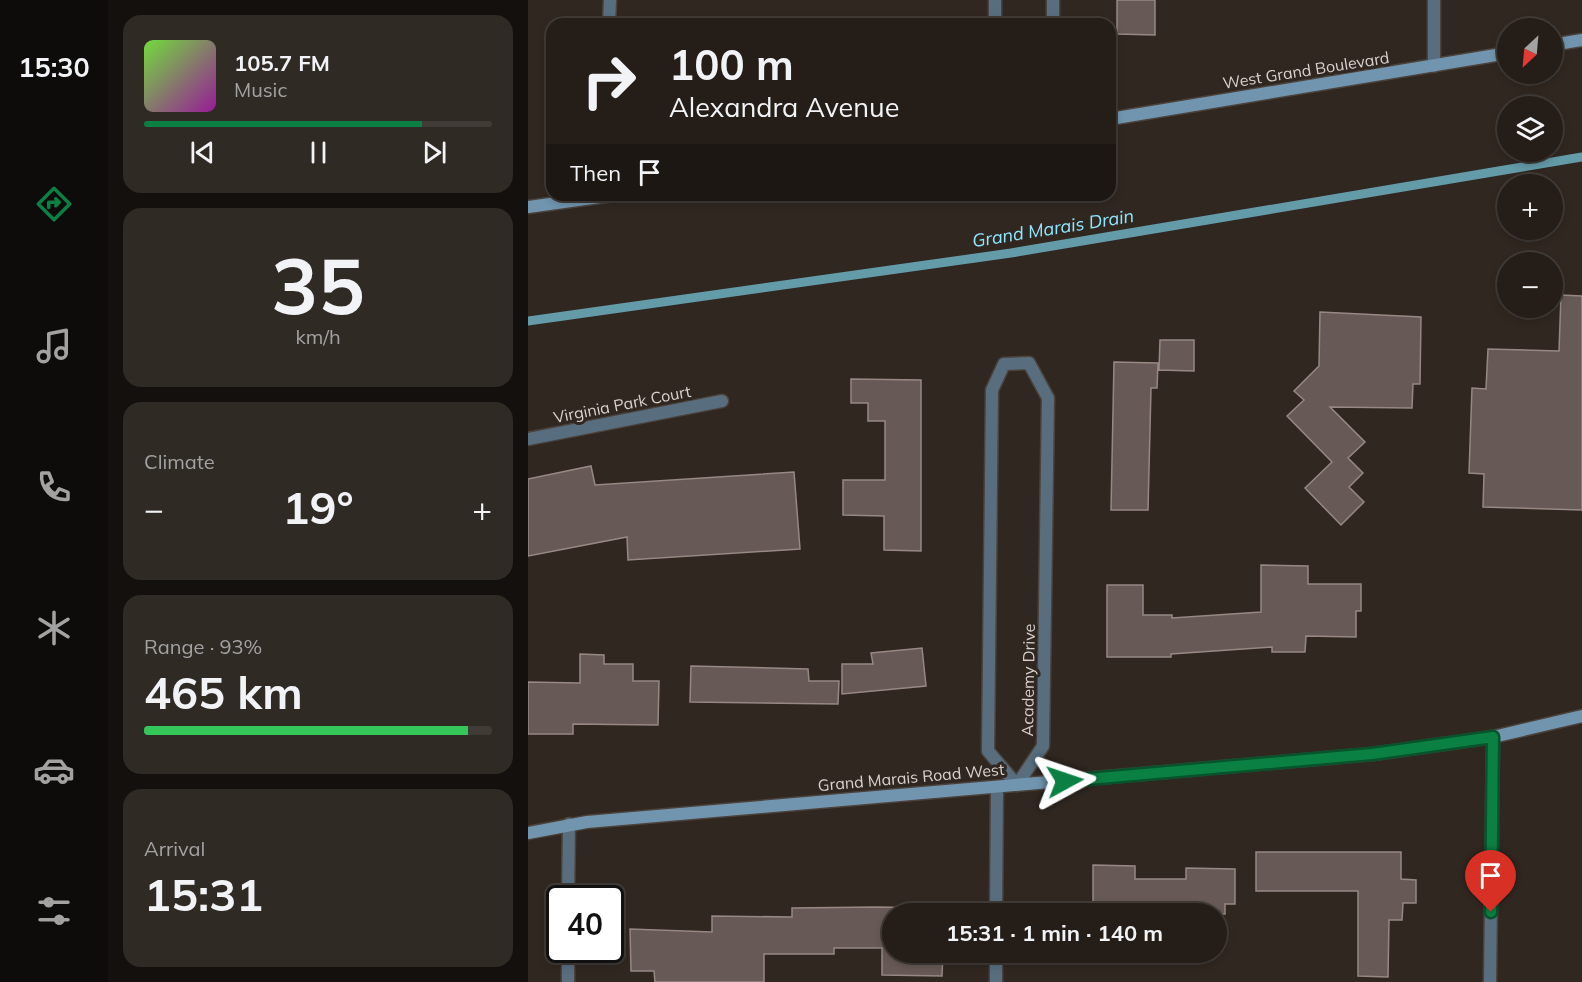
<!DOCTYPE html>
<meta charset="utf-8">
<style>
:root{--surface:#241d18;--page:#302a25;--text:#f1f3f6;--muted:#a3a2a2;--line:#413b37;--accent:#0b8043}
body{margin:0;font-family:Mulish,sans-serif;background:var(--page);color:var(--text);height:100vh;display:flex;flex-direction:column;font-size:22px;white-space:nowrap}
*{box-sizing:border-box;margin:0}
p{font-size:20px;color:var(--muted)}
.icon{flex:none;width:33px;height:33px;fill:none;stroke:currentColor;stroke-width:2;stroke-linecap:round;stroke-linejoin:round}
.map{position:relative;flex:1;overflow:hidden}
.side{display:flex;flex-direction:column;gap:15px;padding:15px;background:#14100d;width:420px}
.side>*{flex:none}
.banner{position:absolute;left:18px;top:18px;width:570px;height:183px;border-radius:18px;box-shadow:0 3px 9px #0003,0 0 0 2px var(--line);background:#241d18;color:var(--text);overflow:hidden}
.needle{width:39px;rotate:206deg}
.buttons{position:absolute;left:969px;top:18px;display:grid;gap:12px}
.buttons a{display:grid;place-items:center;width:66px;height:66px;border-radius:50%;background:var(--surface);box-shadow:0 3px 9px #0003,0 0 0 2px var(--line);font-size:30px}
.speed{position:absolute;left:18px;top:885px;display:flex;gap:12px;font-size:30px;font-weight:700;text-align:center}
.speed>*{display:grid;place-content:center;width:78px;height:78px;border-radius:50%;background:var(--surface);box-shadow:0 3px 9px #0003,0 0 0 2px var(--line);line-height:1}
.speed .limit{border:3px solid #111;border-radius:9px;background:#fff;color:#111}
.pin{position:absolute;display:grid;place-items:center;width:51px;height:51px;color:#fff;margin:-62px -26px;border-radius:50% 50% 50% 0;rotate:-45deg;box-shadow:0 0 6px #0007}
.pin .icon{rotate:45deg}
.me{position:absolute;width:66px;margin:-33px;rotate:85deg;stroke-linejoin:round;filter:drop-shadow(0 0 4px #0008)}
.turn{display:flex;align-items:center;gap:21px;height:126px;padding:0 24px;font-size:27px}
.turn .icon{width:78px;height:78px;stroke-width:2.5}
.turn b{display:block;font-size:42px;line-height:51px}
.then{display:flex;align-items:center;height:57px;padding:0 24px;background:#0003;gap:12px;font-size:22px}
.big{font-size:45px;font-weight:700;line-height:1.1}
.side .tile{flex:1;display:flex;flex-direction:column;justify-content:center;gap:9px;min-width:0;padding:0 21px;border-radius:18px;background:var(--page)}
.side .dial{align-items:center;gap:0}
.dial b{font-size:78px;line-height:1}
.song{display:flex;align-items:center;gap:18px}
.cover{width:72px;height:72px;border-radius:9px;background:linear-gradient(135deg,hsl(100 70% 55%),hsl(300 70% 35%))}
.played{height:6px;border-radius:3px;background:linear-gradient(90deg,var(--accent) 80%,var(--line) 80%)}
.keys{display:flex;justify-content:space-around;direction:ltr}
.heat{display:flex;justify-content:space-between;align-items:center;font-size:33px;direction:ltr}
.charge{height:9px;border-radius:4px;background:linear-gradient(90deg,#34c759 93%,var(--line) 0)}
.trip{position:absolute;left:354px;top:903px;width:345px;height:60px;border-radius:30px;background:var(--surface);box-shadow:0 3px 9px #0003,0 0 0 2px var(--line);font-weight:700;line-height:60px;text-align:center}
main{display:flex;flex:1;min-height:0}
.dock{display:flex;flex-direction:column;width:108px;justify-content:space-around;align-items:center;background:#0e0c0a;color:var(--muted)}
.dock .icon{width:42px;height:42px}
.dock .on{color:var(--accent)}
.dock b{font-size:27px;color:var(--text)}
.map>svg:first-child{display:block}
.lines{fill:none;stroke-linecap:round;stroke-linejoin:round}
.stream{stroke:#639ba8;stroke-width:9}
.building{fill:#675956;stroke:#978884;stroke-width:1.5}
.street-casing{stroke:#4b423c;stroke-width:15}
.secondary-casing{stroke:#4b423c;stroke-width:15}
.street{stroke:#586e7f;stroke-width:12}
.secondary{stroke:#7195af;stroke-width:12}
.route-casing{stroke:#07532c;stroke-width:15}
.route{stroke:#0b8043;stroke-width:10}
.labels{text-anchor:middle;dominant-baseline:central;stroke-width:6;stroke-linejoin:round;paint-order:stroke}
.street-label{font-size:16px;fill:#d8d2ce;stroke:#302720}
.water-label{font-size:18px;font-style:italic;fill:#8fe7ff;stroke:#302720}
</style>
<main>
<nav class="dock">
<b>15:30</b>
<svg class="icon on" aria-label="directions" viewBox="0 0 24 24"><path d="M12 3l9 9-9 9-9-9zM9 14v-3h6M13 9l2 2-2 2"/></svg>
<svg class="icon" aria-label="music" viewBox="0 0 24 24"><path d="M9 18V5l10-2v13"/><circle cx="6" cy="18" r="3"/><circle cx="16" cy="16" r="3"/></svg>
<svg class="icon" aria-label="phone" viewBox="0 0 24 24"><path d="M5 4h4l2 5-3 2q2 4 5 5l2-3 5 2v4C11 20 4 13 5 4z"/></svg>
<svg class="icon" aria-label="climate" viewBox="0 0 24 24"><path d="M12 3v18M4 7l16 10M4 17L20 7"/></svg>
<svg class="icon" aria-label="car" viewBox="0 0 24 24"><path d="M5 17H2v-5l4-1 3-4h7l3 4 3 1v5h-3M9 17h6M6 11h13"/><circle cx="7" cy="17" r="2"/><circle cx="17" cy="17" r="2"/></svg>
<svg class="icon" aria-label="filters" viewBox="0 0 24 24"><path d="M4 7h16M4 17h16"/><circle cx="9" cy="7" r="2"/><circle cx="15" cy="17" r="2"/></svg>
</nav>
<section class="side">
<div class="tile">
<div class="song"><i class="cover"></i><div><b>105.7 FM</b><p>Music</p></div></div>
<div class="played"></div>
<div class="keys"><svg class="icon" aria-label="previous" viewBox="0 0 24 24"><path d="M18 5L8 12l10 7zM5 5v14"/></svg><svg class="icon" aria-label="pause" viewBox="0 0 24 24"><path d="M8 5v14M16 5v14"/></svg><svg class="icon" aria-label="next" viewBox="0 0 24 24"><path d="M6 5l10 7-10 7zM19 5v14"/></svg></div>
</div>
<div class="tile dial"><b>35</b><p>km/h</p></div>
<div class="tile"><p>Climate</p>
<div class="heat"><a>−</a><b class="big">19°</b><a>+</a></div>
</div>
<div class="tile"><p>Range · 93%</p><b class="big">465 km</b><div class="charge"></div></div>
<div class="tile"><p>Arrival</p><b class="big">15:31</b></div>
</section>
<div class="map">
<svg width="1054" height="982" viewBox="0 0 1054 982">
<rect width="100%" height="100%" fill="#302720"/>
<g class="lines">
<!-- stream -->
<path class="stream" d="M 0,321 L 483,253 L 1054,157"/>
</g>
<!-- building -->
<path class="building" d="M 589,0 L 627,0 L 627,35 L 589,34 Z
M 1033,295 L 1054,296 L 1054,510 L 955,507 L 956,474 L 941,473 L 944,388 L 958,389 L 960,349 L 1031,351 Z
M 792,312 L 893,317 L 892,384 L 885,384 L 884,408 L 802,407 L 837,442 L 820,458 L 835,473 L 821,487 L 836,502 L 813,525 L 777,488 L 804,462 L 759,416 L 776,400 L 766,391 L 791,366 Z
M 632,340 L 666,340 L 666,371 L 631,370 Z
M 586,362 L 630,363 L 629,388 L 623,388 L 620,510 L 583,510 Z
M 323,379 L 393,380 L 393,551 L 356,550 L 356,516 L 315,515 L 315,480 L 357,480 L 357,421 L 340,421 L 340,403 L 323,403 Z
M 63,466 L 67,485 L 266,472 L 272,549 L 100,560 L 99,537 L 0,556 L 0,479 Z
M 733,565 L 780,566 L 780,584 L 833,584 L 833,611 L 828,611 L 828,637 L 778,636 L 777,652 L 744,652 L 744,647 L 643,654 L 643,657 L 579,657 L 579,585 L 615,585 L 615,615 L 644,615 L 644,618 L 733,612 Z
M 394,648 L 398,686 L 314,694 L 314,664 L 345,664 L 343,653 Z
M 52,654 L 76,655 L 76,664 L 105,664 L 105,681 L 131,681 L 130,725 L 45,724 L 45,734 L 0,734 L 0,682 L 52,683 Z
M 163,666 L 280,669 L 281,681 L 311,681 L 310,704 L 162,702 Z
M 728,852 L 873,852 L 873,879 L 888,880 L 888,903 L 875,903 L 874,920 L 861,920 L 860,977 L 830,976 L 830,891 L 728,891 Z
M 565,865 L 607,866 L 607,879 L 658,879 L 658,868 L 707,869 L 707,904 L 697,904 L 697,914 L 565,914 Z
M 348,907 L 415,908 L 415,914 L 364,914 L 364,952 L 415,952 L 414,976 L 354,975 L 354,948 L 306,948 L 306,954 L 236,954 L 236,982 L 127,982 L 126,971 L 103,971 L 102,929 L 184,932 L 184,916 L 264,917 L 264,908 Z"/>
<g class="lines">
<!-- street casing -->
<g class="street-casing">
<path id="street" d="M 81,24 L 82,0
M 467,24 L 467,0
M 525,24 L 525,0
M 906,66 L 906,0
M 501,363 L 520,398 L 515,746 L 489,785 L 460,751 L 464,390 L 476,364 Z
M 0,439 L 194,401
M 40,898 L 41,824
M 468,914 L 469,787
M 40,982 L 40,950
M 468,982 L 468,952
M 962,982 L 965,737"/>
</g>
<!-- secondary casing -->
<g class="secondary-casing">
<path id="secondary" d="M 1024,45 L 1054,40
M 582,119 L 980,53
M 0,207 L 86,195
M 0,833 L 59,822 L 845,754 L 965,737 L 1054,716"/>
</g>
<!-- street -->
<use href="#street" class="street"/>
<!-- secondary -->
<use href="#secondary" class="secondary"/>
</g>
<g class="lines">
<!-- route casing -->
<g class="route-casing">
<path id="route" d="M 537,781 L 844,754 L 965,737 L 963,912"/>
</g>
<!-- route -->
<use href="#route" class="route"/>
</g>
<g class="labels">
<!-- street labels -->
<g class="street-label">
<text transform="translate(778 70) rotate(-9)">West Grand Boulevard</text>
<text transform="translate(94 404) rotate(-11)">Virginia Park Court</text>
<text transform="translate(500 680) rotate(-89)">Academy Drive</text>
<text transform="translate(383 777) rotate(-5)">Grand Marais Road West</text>
</g>
<!-- water labels -->
<g class="water-label">
<text transform="translate(525 228) rotate(-9)">Grand Marais Drain</text>
</g>
</g>
</svg>
<div class="buttons">
<a><svg class="needle" viewBox="-14 -14 28 28"><path d="M0-13l5 13h-10z" fill="#e53935"/><path d="M0 13l5-13h-10z" fill="#a3a2a2"/></svg></a>
<a><svg class="icon" aria-label="layers" viewBox="0 0 24 24"><path d="M12 4l9 5-9 5-9-5zM3 14l9 5 9-5"/></svg></a>
<a>+</a>
<a>−</a>
</div>
<div class="speed"><div class="limit">40</div></div>
<div class="pin" style="left:963px;top:912px;background:#d93025"><svg class="icon" aria-label="arrive" viewBox="0 0 24 24"><path d="M6 21V4h12l-3 4 3 4H6"/></svg></div>
<svg class="me" style="left:537px;top:781px" viewBox="-20 -20 40 40"><path d="M0-17L14 15 0 8-14 15z" fill="#0b8043" stroke="#fff" stroke-width="4"/></svg>
<div class="trip">15:31 · 1 min · 140 m</div>
<div class="banner">
<div class="turn"><svg class="icon" aria-label="right" viewBox="0 0 24 24"><path d="M7 20v-9h11M14 6l5 5-5 5"/></svg><div><b>100 m</b>Alexandra Avenue</div></div>
<div class="then">Then<svg class="icon" aria-label="arrive" viewBox="0 0 24 24"><path d="M6 21V4h12l-3 4 3 4H6"/></svg></div>
</div>
</div>
</main>
